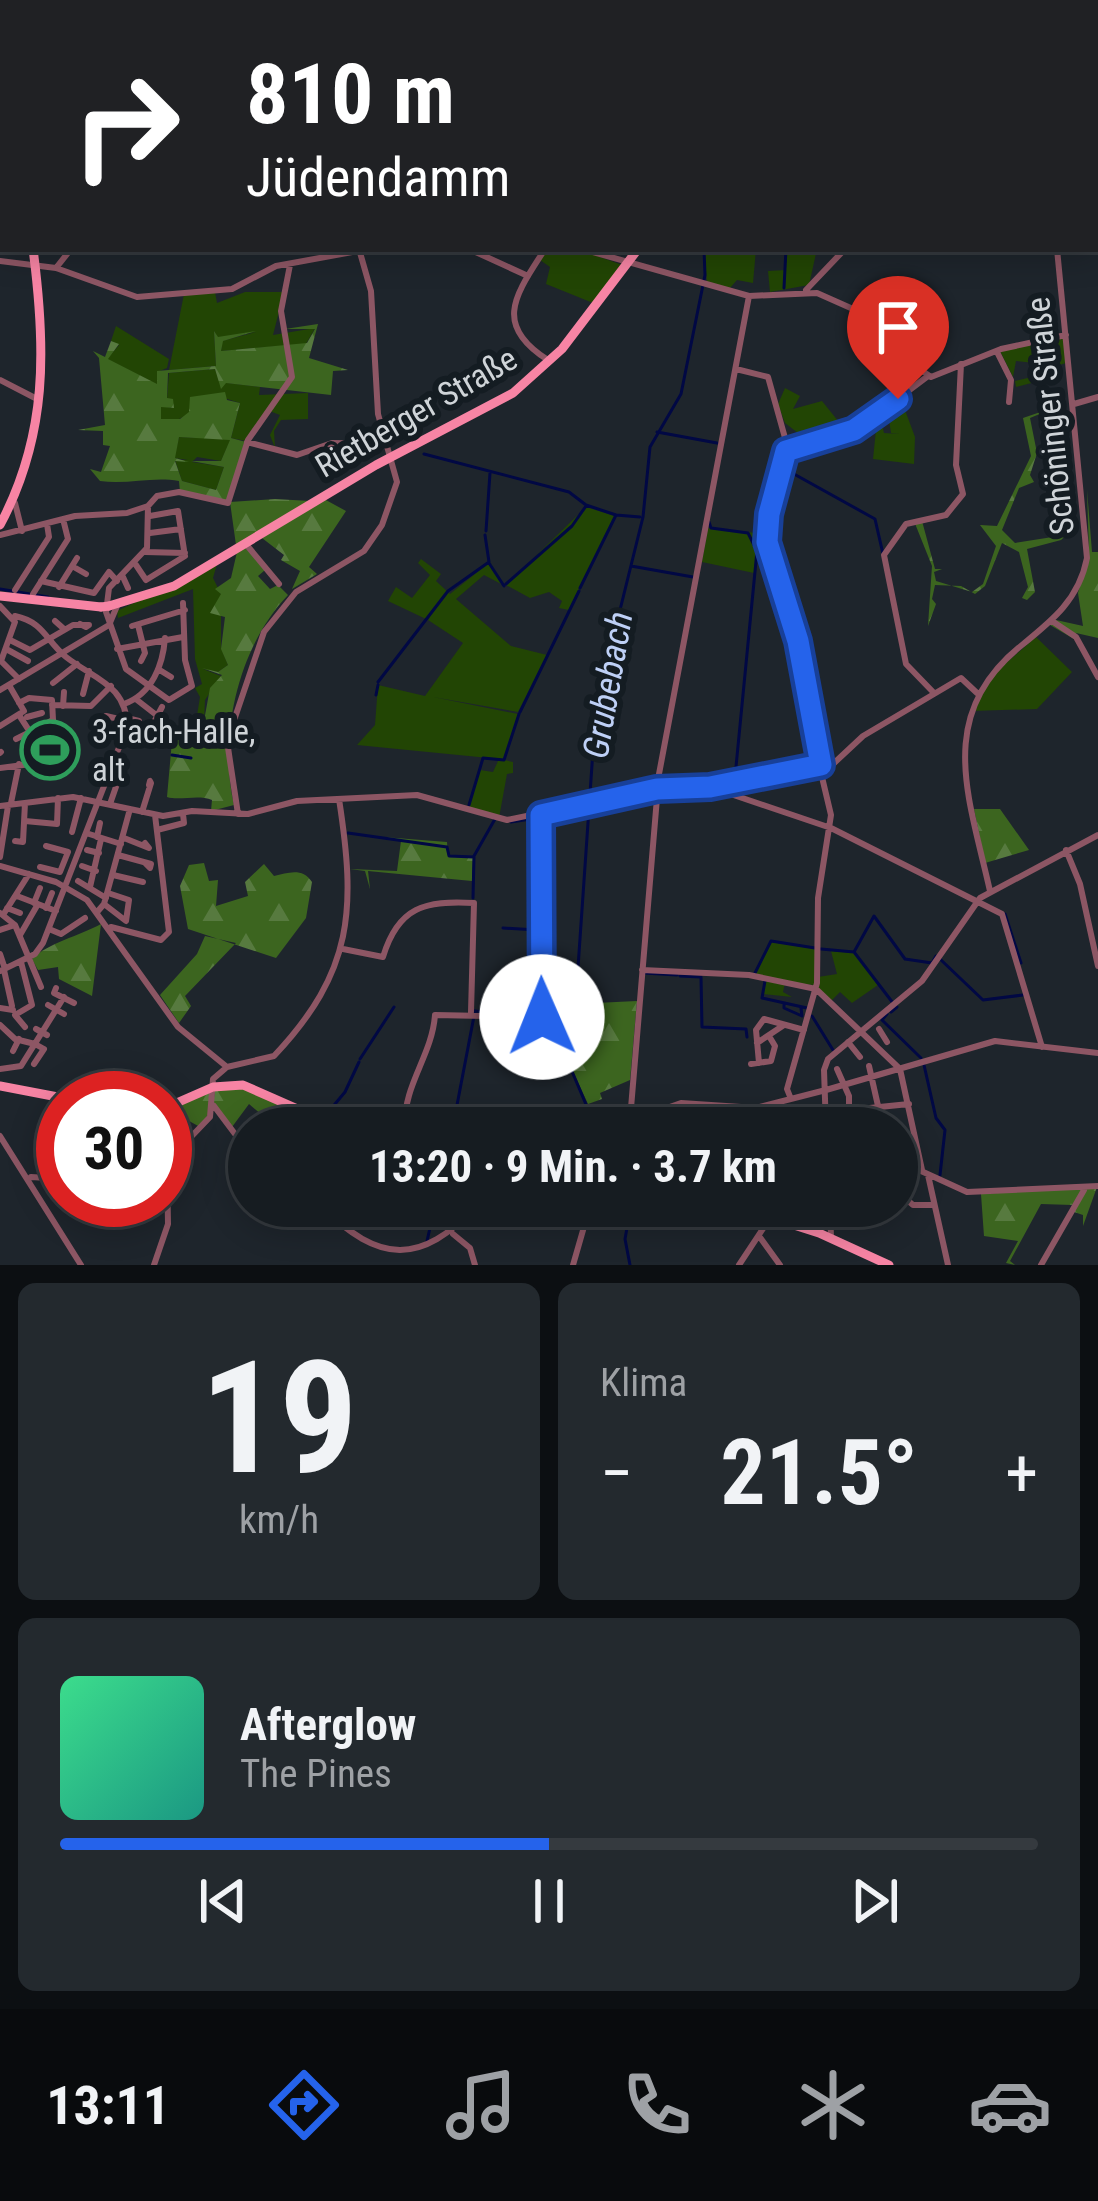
<!DOCTYPE html>
<html lang="de">
<meta charset="utf-8">
<style>
:root{--surface:#161c21;--page:#23292e;--text:#f1f3f6;--muted:#9ea1a5;--line:#353a3f;--accent:#2563eb}
body{margin:0;font-family:"Roboto Condensed",sans-serif;background:var(--page);color:var(--text);height:100vh;display:flex;flex-direction:column;font-size:45px;white-space:nowrap}
*{box-sizing:border-box;margin:0}
p{font-size:39px;color:var(--muted)}
.icon{flex:none;width:66px;height:66px;fill:none;stroke:currentColor;stroke-width:2;stroke-linecap:round;stroke-linejoin:round}
.map{position:relative;height:1265px;overflow:hidden}
.drawer{display:flex;flex-direction:column;gap:18px;padding:18px;background:#0c0f12;flex:1}
.drawer>*{flex:none}
.guide{position:absolute;left:0px;top:0px;width:1098px;height:252px;box-shadow:0 6px 30px #0003,0 0 0 3px var(--line);background:#202124;color:#fff;overflow:hidden}
.speed{position:absolute;left:36px;top:1071px;display:flex;gap:24px;font-size:60px;font-weight:700;text-align:center}
.speed>*{display:grid;place-content:center;width:156px;height:156px;border-radius:50%;background:var(--surface);box-shadow:0 6px 30px #0003,0 0 0 3px var(--line);line-height:1}
.speed .limit{border:18px solid #d22;background:#fff;color:#111}
.pin{position:absolute;display:grid;place-items:center;width:102px;height:102px;color:#fff;margin:-123px -51px;border-radius:50% 50% 50% 0;rotate:-45deg;box-shadow:0 0 12px #0007}
.pin .icon{rotate:45deg}
.me{position:absolute;width:132px;margin:-66px;rotate:359deg;stroke-linejoin:round;filter:drop-shadow(0 0 9px #0008)}
.turn{display:flex;align-items:center;gap:42px;height:252px;padding:0 48px;font-size:54px}
.turn .icon{width:156px;height:156px;stroke-width:2.5}
.turn b{display:block;font-size:84px;line-height:102px}
.big{font-size:90px;font-weight:700;line-height:1.1}
.drawer .tile{flex:1;display:flex;flex-direction:column;justify-content:center;gap:18px;min-width:0;padding:0 42px;border-radius:18px;background:var(--page)}
.drawer .dial{align-items:center;gap:0}
.dial b{font-size:156px;line-height:1}
.song{display:flex;align-items:center;gap:36px}
.cover{width:144px;height:144px;border-radius:18px;background:linear-gradient(135deg,hsl(150 70% 55%),hsl(170 70% 35%))}
.played{height:12px;border-radius:6px;background:linear-gradient(90deg,var(--accent) 50%,var(--line) 50%)}
.keys{display:flex;justify-content:space-around;direction:ltr}
.heat{display:flex;justify-content:space-between;align-items:center;font-size:66px;direction:ltr}
.drawer .tiles{flex:1;display:grid;gap:18px;grid-template-columns:1fr 1fr}
.tile:last-child{grid-column:span 2}
.trip{position:absolute;left:228px;top:1107px;width:690px;height:120px;border-radius:60px;background:var(--surface);box-shadow:0 6px 30px #0003,0 0 0 3px var(--line);font-weight:700;line-height:120px;text-align:center}
.menu{display:flex;height:192px;justify-content:space-around;align-items:center;background:#090b0d;color:var(--muted)}
.menu .icon{width:84px;height:84px}
.menu .active{color:var(--accent)}
.menu b{font-size:54px;color:var(--text)}
.map>svg:first-child{display:block}
.green{fill:#224504}
.forest{fill:url(#forest-firs);fill-rule:evenodd}
.lines{fill:none;stroke-linecap:round;stroke-linejoin:round}
.stream{stroke:#010844;stroke-width:3}
.minor{stroke:#8d5664;stroke-width:6}
.major{stroke:#f784a4;stroke-width:9}
.major-bridge{stroke:#f784a4;stroke-width:9}
.route-casing{stroke:#184099;stroke-width:30}
.route{stroke:#2563eb;stroke-width:21}
.labels{text-anchor:middle;dominant-baseline:central;stroke-width:12;stroke-linejoin:round;paint-order:stroke}
.street-label{font-size:33px;fill:#cfd4d8;stroke:#141c22}
.poi-label{font-size:33px;fill:#cfd4d8;stroke:#141c22;text-anchor:start}
.water-label{font-size:36px;font-style:italic;fill:#bed0f6;stroke:#141c22}
</style>
<div class="map">
<svg width="1098" height="1265" viewBox="0 0 1098 1265">
<defs>
<pattern id="forest-firs" width="22" height="20" patternUnits="userSpaceOnUse" patternTransform="scale(3)"><rect width="22" height="20" fill="#3c651f"/><path d="M5 1l3.5 6h-7zM16 11l3.5 6h-7z" fill="#577a3f"/></pattern>
</defs>
<rect width="100%" height="100%" fill="#1e252c"/>
<!-- green -->
<path class="green" d="M 547,249 L 578,249 L 622,265 L 593,303 L 546,284 L 550,267 L 540,260 Z
M 704,249 L 756,249 L 753,283 L 737,280 L 730,288 L 707,282 Z
M 773,249 L 817,249 L 809,285 L 770,292 L 768,271 L 786,270 L 786,255 L 774,254 Z
M 215,292 L 217,303 L 245,292 L 284,292 L 273,335 L 315,328 L 306,344 L 221,351 L 222,341 L 256,332 L 218,338 L 214,331 L 216,366 L 169,370 L 184,294 Z
M 116,326 L 169,359 L 167,368 L 157,372 L 158,385 L 107,359 L 119,345 L 111,341 Z
M 1064,337 L 1066,363 L 1046,369 L 1047,379 L 1016,387 L 1015,381 L 1036,376 L 1034,363 L 1016,361 L 1013,377 L 1000,351 Z
M 215,369 L 220,382 L 260,387 L 259,395 L 308,393 L 308,419 L 281,420 L 274,431 L 275,448 L 270,435 L 280,415 L 267,410 L 246,441 L 231,438 L 240,403 L 221,397 L 179,419 L 160,419 L 161,406 L 173,408 L 167,399 L 169,373 Z
M 785,388 L 800,396 L 793,409 L 822,401 L 847,432 L 811,443 L 785,423 L 778,404 Z
M 902,402 L 915,437 L 914,464 L 873,459 L 877,420 L 880,417 L 884,433 L 900,434 L 891,433 L 888,413 Z
M 179,437 L 231,439 L 221,461 L 197,457 L 192,462 L 224,467 L 216,490 L 182,481 L 175,460 L 188,460 L 174,458 Z
M 586,507 L 615,516 L 569,610 L 559,608 L 562,601 L 549,592 L 530,598 L 506,585 Z
M 708,528 L 757,533 L 766,555 L 757,554 L 754,573 L 702,562 Z
M 421,559 L 441,574 L 436,581 L 450,594 L 490,562 L 505,586 L 484,575 L 456,599 L 511,646 L 547,655 L 518,712 L 433,697 L 518,714 L 504,760 L 513,762 L 513,773 L 507,774 L 499,818 L 469,807 L 480,770 L 493,772 L 499,759 L 357,745 L 375,725 L 378,685 L 425,696 L 463,643 L 428,620 L 434,609 L 426,619 L 388,601 L 396,587 L 412,598 L 430,575 L 418,563 Z
M 217,564 L 213,578 L 221,594 L 221,648 L 228,665 L 218,672 L 203,669 L 221,676 L 205,700 L 204,722 L 196,722 L 200,697 L 195,688 L 202,684 L 195,659 L 193,589 L 118,618 L 117,611 Z
M 1036,637 L 1072,672 L 1037,709 L 971,711 L 990,677 Z
M 771,942 L 816,949 L 816,985 L 785,983 L 783,992 L 792,997 L 763,994 L 766,979 L 755,975 Z
M 831,951 L 854,953 L 878,985 L 852,1003 L 840,992 L 831,1001 L 818,988 L 818,977 L 837,974 Z"/>
<!-- forest -->
<path class="forest" d="M 318,324 L 309,358 L 348,370 L 333,371 L 331,395 L 226,383 L 221,389 L 215,369 L 168,373 L 167,398 L 173,399 L 174,408 L 161,407 L 161,419 L 180,419 L 189,412 L 190,397 L 225,392 L 227,400 L 240,403 L 231,438 L 246,442 L 228,502 L 180,492 L 179,481 C 152,476 128,485 100,481 L 90,469 L 101,472 L 110,446 L 103,445 L 103,431 L 78,430 L 105,425 L 99,358 L 93,351 L 105,357 L 111,341 L 119,344 L 108,359 L 157,384 L 157,371 L 216,366 L 214,331 L 218,337 L 256,331 L 223,341 L 221,351 L 307,343 L 315,329 L 285,329 ZM 179,437 L 230,440 L 221,461 L 191,461 L 224,467 L 216,490 L 182,481 L 175,461 L 189,462 L 175,458 Z
M 1061,405 L 1030,418 L 1037,453 L 1030,475 L 1034,482 L 1019,488 L 1002,530 L 1015,543 L 1059,536 L 1075,527 L 1061,540 L 1027,549 L 1035,592 L 1027,600 L 1022,598 L 1028,587 L 1019,552 L 1002,543 L 985,586 L 975,594 L 961,586 L 935,585 L 932,599 L 936,604 L 928,626 L 932,566 L 914,521 L 922,521 L 935,569 L 942,569 L 934,572 L 936,581 L 972,592 L 983,584 L 996,546 L 980,525 L 997,526 L 1031,456 L 1023,418 Z
M 1087,490 L 1092,552 L 1098,552 L 1098,638 L 1076,633 L 1086,657 L 1074,639 L 1050,625 L 1056,620 L 1083,626 L 1078,593 L 1089,553 Z
M 275,499 L 310,501 L 236,545 L 230,502 Z
M 324,499 L 346,511 L 309,567 L 317,574 L 292,589 L 300,571 L 281,560 L 284,555 L 262,538 Z
M 245,547 L 265,570 L 258,576 L 270,589 L 278,585 L 288,595 C 238,647 218,737 234,805 L 211,811 L 212,800 C 198,794 180,801 167,797 L 172,741 L 133,740 L 127,734 L 128,728 L 173,734 L 204,721 L 210,688 L 222,675 L 202,668 L 218,672 L 228,665 L 221,649 L 225,617 L 210,613 L 221,594 L 215,589 L 231,578 L 237,552 Z
M 974,809 L 1000,809 L 1029,850 L 985,863 Z
M 383,837 L 447,842 L 448,856 L 473,858 L 472,881 L 368,871 L 370,889 L 365,871 L 350,869 L 397,871 L 401,841 Z
M 204,863 L 209,881 L 218,880 L 216,906 L 248,896 L 245,882 L 264,864 L 274,876 C 288,873 302,867 312,882 L 306,918 L 276,958 L 188,929 L 180,886 L 189,865 Z
M 101,924 L 92,996 L 59,979 L 58,967 L 38,970 L 32,959 C 48,943 79,936 101,924 Z
M 205,936 L 236,943 L 185,996 L 191,1006 L 179,1023 L 160,995 L 197,954 Z
M 637,1001 L 630,1080 L 600,1093 L 602,1099 L 588,1104 L 572,1069 L 575,1004 Z
M 243,1087 L 295,1109 L 282,1128 L 266,1128 L 268,1120 L 249,1104 L 232,1127 L 214,1105 L 200,1127 L 180,1116 L 179,1104 L 208,1090 L 214,1098 L 215,1089 Z
M 1097,1187 L 1083,1226 L 1083,1215 L 1071,1211 L 1073,1205 L 1041,1204 L 1010,1261 L 1015,1265 L 1006,1263 L 1018,1241 L 984,1236 L 981,1194 Z"/>
<g class="lines">
<!-- stream -->
<path class="stream" d="M 986,3 L 986,0
M 784,288 L 786,249
M 657,432 L 717,443
M 424,454 L 569,492 L 586,505 L 616,515
M 785,469 L 875,519 L 883,554
M 709,522 L 711,528 L 748,533 L 757,551 L 735,777
M 486,531 L 490,473
M 489,563 L 504,586
M 631,566 L 693,577
M 506,584 L 572,526 L 586,506
M 580,588 L 616,515 L 640,517
M 0,589 L 48,597
M 378,682 L 448,591 L 489,562 L 485,535
M 376,695 L 378,685
M 520,712 L 579,591
M 172,755 L 191,758
M 469,805 L 483,758 L 504,760 L 519,714
M 511,822 L 537,818
M 348,833 L 447,847 L 449,856 L 474,857
M 473,898 L 474,856 L 495,819
M 1005,914 L 1021,963
M 503,928 L 537,930
M 821,949 L 854,952 L 893,1003
M 854,952 L 874,916 L 905,959 L 932,963 L 936,956
M 940,959 L 983,1000 L 1023,995
M 644,973 L 677,975
M 755,973 L 771,941 L 815,948
M 680,976 L 701,977 L 702,1027 L 746,1029 L 747,1037
M 765,981 L 762,998 L 807,1008
M 784,1003 L 784,1008 L 802,1016 L 801,1008
M 474,1011 L 519,1014
M 891,1012 L 897,1007
M 887,1014 L 882,1020 L 921,1058
M 546,1016 L 572,1018
M 812,1016 L 833,1050
M 360,1059 L 394,1007
M 924,1065 L 936,1118 L 945,1130 L 940,1175
M 325,1116 L 345,1092 L 359,1062
M 453,1126 L 475,1011
M 596,1128 L 571,1069 L 596,707 L 643,517 L 650,447 L 681,394 L 705,275 L 704,249
M 427,1241 L 435,1206
M 630,1265 L 625,1239 L 631,1206"/>
<!-- minor -->
<path class="minor" d="M 67,3 L 68,0
M 385,3 L 386,0
M 477,3 L 478,0
M 607,3 L 607,0
M 738,3 L 738,0
M 924,3 L 924,0
M 1057,3 L 1058,0
M 1095,29 L 1096,28
M 1095,35 L 1098,36
M 1095,61 L 1098,63
M 0,116 L 3,116
M 1095,121 L 1098,122
M 1095,138 L 1098,139
M 1095,157 L 1098,157
M 1095,227 L 1098,227
M 469,249 L 528,276
M 545,249 C 517,293 491,324 548,360
M 582,249 L 749,296 L 817,293 L 880,321 L 915,366 L 931,377 L 1001,349 L 1066,335
M 0,261 L 56,268 L 137,297 L 232,289 L 276,266 L 358,251
M 56,268 L 71,249
M 806,290 L 845,249
M 997,352 L 1011,380 L 1009,402
M 736,369 L 768,377 L 787,445 L 767,542 L 798,641 L 812,735 L 831,815 L 818,898 L 817,983 L 787,1089 L 791,1099
M 0,380 L 39,400
M 1074,404 L 1098,397
M 247,442 L 297,455 L 332,443 L 387,444
M 786,451 L 859,428 L 928,376
M 15,503 L 22,531
M 148,506 L 147,548 L 109,588 L 106,612 L 126,669 L 169,700 L 192,686 L 185,660 L 183,603
M 150,516 L 178,511 L 184,550
M 150,533 L 181,529
M 0,535 L 75,516 L 127,513 L 148,506 L 157,496 L 179,492 L 228,503 L 248,440 L 292,377 L 281,311 L 290,265
M 245,543 L 279,584
M 145,552 L 185,553
M 136,565 L 146,580 L 185,556
M 72,566 L 86,574
M 123,577 L 128,588
M 41,581 L 94,593 L 109,572 L 117,581
M 59,587 L 77,558
M 15,590 L 49,537 L 47,524
M 33,594 L 68,539 L 63,519
M 0,606 L 15,622 L 1,661
M 55,621 L 64,629
M 1052,621 L 1076,637 L 1098,677
M 138,625 L 145,653 L 141,661
M 132,626 L 185,610
M 12,641 L 30,650 L 73,625 L 89,625 L 86,627 L 80,624
M 117,649 L 183,637
M 8,650 L 28,661
M 0,660 L 19,679
M 158,669 L 171,677
M 53,683 L 77,664
M 0,690 L 109,625 L 117,606
M 934,693 L 906,664 L 884,555 L 906,524 L 946,515 L 963,494 L 956,465 L 961,364
M 83,694 L 89,671
M 137,700 L 155,714
M 124,704 C 152,694 163,665 165,638
M 52,705 L 91,706 L 111,686
M 63,706 L 64,692
M 19,715 L 30,732 L 53,720 L 52,700 L 29,698 L 19,703
M 106,716 L 127,721
M 27,717 L 42,713
M 127,718 L 139,721
M 0,726 L 24,711 L 9,685
M 152,726 L 162,707
M 16,739 L 30,732
M 0,753 L 1,752
M 0,768 L 61,760
M 109,776 L 119,778 L 110,804
M 712,786 L 799,766 L 832,765 L 863,736 L 961,678 L 977,693
M 11,803 L 19,764
M 0,806 L 73,797 L 163,816 L 192,811 L 248,814 L 297,801 L 417,795 L 507,820 L 657,789 L 710,787 L 831,828 L 1002,914 L 1042,1047
M 142,812 L 151,783 L 150,781 L 149,785
M 238,814 L 227,741 L 264,632 L 296,592 L 364,551 L 382,525 L 397,482 L 378,414 L 371,291 L 359,249
M 25,821 L 57,824 L 58,798
M 157,830 L 184,823 L 183,814
M 72,832 L 81,798
M 86,833 L 121,844
M 97,837 L 100,823
M 124,838 L 149,848 L 145,843
M 15,841 L 23,842 L 25,803
M 46,846 L 68,852
M 87,850 L 99,853
M 1066,850 L 1080,884 L 1098,966
M 118,855 L 151,864 L 150,868 L 145,863
M 0,857 L 8,806
M 0,866 L 56,882 L 87,900 L 178,1027 L 227,1067
M 82,866 L 96,871
M 40,867 L 60,872 L 68,852
M 113,875 L 143,882
M 78,881 L 106,898
M 90,887 L 101,839
M 990,891 C 969,797 934,715 1022,645 C 1053,620 1079,599 1087,558 L 1057,249
M 17,896 L 56,911
M 34,903 L 40,888
M 104,904 L 126,921 L 129,900 L 108,893
M 7,908 L 20,913
M 46,908 L 52,893
M 98,911 L 104,904 L 130,809
M 0,913 L 15,925 L 41,987
M 3,915 L 29,874
M 111,927 L 161,940 L 169,932 L 155,815
M 49,929 L 61,934 L 85,918
M 0,930 L 15,925
M 20,935 L 38,904
M 343,949 L 383,957 C 398,907 425,900 474,903 L 471,1012
M 0,954 L 5,969
M 21,962 L 32,1005 L 15,1015 L 25,1027
M 4,970 L 12,1006
M 642,970 L 749,975 L 816,989
M 0,971 L 35,954 L 43,943 L 127,727 C 127,685 94,679 66,657 C 46,641 44,622 15,616
M 56,988 L 54,993 L 74,1003
M 816,989 L 900,1069 L 922,1170
M 48,1005 L 64,1014
M 0,1008 L 13,1010
M 0,1025 L 15,1039 L 35,1044
M 36,1029 L 47,1035
M 879,1029 L 887,1042
M 848,1042 L 860,1057
M 757,1043 L 784,1025
M 13,1051 L 19,1039
M 759,1063 L 756,1030 L 764,1019 L 804,1030
M 34,1064 L 44,1049 L 35,1044
M 751,1064 L 771,1061 L 775,1046 L 769,1036
M 869,1066 L 883,1128
M 227,1067 L 274,1056 C 354,971 356,909 339,799
M 0,1069 L 21,1066 L 64,997
M 837,1069 L 849,1096 L 849,1128
M 826,1090 L 995,1041 L 1098,1053
M 214,1106 L 235,1134 L 249,1140
M 850,1110 L 909,1104
M 630,1120 L 659,774 L 749,296
M 405,1127 C 403,1085 432,1056 435,1015 L 542,1017 L 540,815
M 610,1128 L 681,1103 L 756,1108 L 822,1091
M 826,1128 L 824,1070 L 828,1059 L 922,981 L 980,898 L 1098,835
M 0,1136 L 81,1265
M 897,1160 L 967,1192 L 1098,1186
M 928,1175 L 948,1265
M 31,1177 L 63,1179
M 897,1191 L 913,1205 L 934,1205
M 321,1206 C 380,1264 420,1265 477,1206
M 830,1206 L 831,1238
M 788,1211 L 831,1216
M 453,1234 L 470,1248 L 475,1265
M 759,1236 L 780,1265
M 154,1265 L 168,1224 L 167,1162 L 210,1117 L 213,1079 L 227,1067
M 573,1265 L 590,1206
M 739,1265 L 770,1218
M 1041,1265 L 1084,1190"/>
<!-- major -->
<path class="major" d="M 208,3 L 210,0
M 822,3 L 824,0
M 0,525 C 48,435 46,348 33,249
M 0,596 L 101,607
M 109,606 L 174,586 L 376,465 L 513,393 L 562,349 L 638,249
M 0,1086 L 63,1098
M 165,1108 L 213,1087 L 243,1085 L 325,1121 L 420,1128
M 734,1206 L 819,1233 L 889,1265"/>
<!-- major-bridge -->
<path class="major-bridge" d="M 101,607 L 109,606"/>
</g>
<g class="lines">
<!-- route casing -->
<g class="route-casing">
<path id="route" d="M 542,1017 L 541,815 L 657,789 L 710,787 L 821,765 L 798,641 L 767,542 L 769,514 L 786,451 L 854,430 L 898,399"/>
</g>
<!-- route -->
<use href="#route" class="route"/>
</g>
<!-- icons -->
<defs>
<g id="stadium-ring" transform="scale(3)"><circle r="9.5" fill="#141c22" stroke="#2e9e5b" stroke-width="1.5"/><path d="M0-5a6.5 5 0 1 0 0 10a6.5 5 0 1 0 0-10ZM-3.5-1.8h7v3.6h-7Z" fill="#2e9e5b"/></g>
</defs>
<g fill-rule="evenodd">
<use href="#stadium-ring" x="50" y="750"/>
</g>
<g class="labels">
<!-- street labels -->
<g class="street-label">
<text transform="translate(416 412) rotate(-30)">Rietberger Straße</text>
<text transform="translate(1050 416) rotate(-96)">Schöninger Straße</text>
</g>
<!-- poi labels -->
<g class="poi-label">
<text x="92" y="731">3-fach-Halle,<tspan x="92" dy="38">alt</tspan></text>
</g>
<!-- water labels -->
<g class="water-label">
<text transform="translate(608 685) rotate(-80)">Grubebach</text>
</g>
</g>
</svg>
<div class="speed"><div class="limit">30</div></div>
<div class="pin" style="left:898px;top:399px;background:#d93025"><svg class="icon" aria-label="arrive" viewBox="0 0 24 24"><path d="M6 21V4h12l-3 4 3 4H6"/></svg></div>
<svg class="me" style="left:542px;top:1017px" viewBox="-20 -20 40 40"><circle r="19" fill="#fff"/><path d="M0-13L10 11 0 6-10 11z" fill="#2563eb"/></svg>
<div class="trip">13:20 · 9 Min. · 3.7 km</div>
<div class="guide">
<div class="turn"><svg class="icon" aria-label="right" viewBox="0 0 24 24"><path d="M7 20v-9h11M14 6l5 5-5 5"/></svg><div><b>810 m</b>Jüdendamm</div></div>
</div>
</div>
<section class="drawer">
<div class="tiles">
<div class="tile dial"><b>19</b><p>km/h</p></div>
<div class="tile"><p>Klima</p>
<div class="heat"><a>−</a><b class="big">21.5°</b><a>+</a></div>
</div>
<div class="tile">
<div class="song"><i class="cover"></i><div><b>Afterglow</b><p>The Pines</p></div></div>
<div class="played"></div>
<div class="keys"><svg class="icon" aria-label="previous" viewBox="0 0 24 24"><path d="M18 5L8 12l10 7zM5 5v14"/></svg><svg class="icon" aria-label="pause" viewBox="0 0 24 24"><path d="M8 5v14M16 5v14"/></svg><svg class="icon" aria-label="next" viewBox="0 0 24 24"><path d="M6 5l10 7-10 7zM19 5v14"/></svg></div>
</div>
</div>
</section>
<nav class="menu">
<b>13:11</b>
<svg class="icon active" aria-label="directions" viewBox="0 0 24 24"><path d="M12 3l9 9-9 9-9-9zM9 14v-3h6M13 9l2 2-2 2"/></svg>
<svg class="icon" aria-label="music" viewBox="0 0 24 24"><path d="M9 18V5l10-2v13"/><circle cx="6" cy="18" r="3"/><circle cx="16" cy="16" r="3"/></svg>
<svg class="icon" aria-label="phone" viewBox="0 0 24 24"><path d="M5 4h4l2 5-3 2q2 4 5 5l2-3 5 2v4C11 20 4 13 5 4z"/></svg>
<svg class="icon" aria-label="climate" viewBox="0 0 24 24"><path d="M12 3v18M4 7l16 10M4 17L20 7"/></svg>
<svg class="icon" aria-label="car" viewBox="0 0 24 24"><path d="M5 17H2v-5l4-1 3-4h7l3 4 3 1v5h-3M9 17h6M6 11h13"/><circle cx="7" cy="17" r="2"/><circle cx="17" cy="17" r="2"/></svg>
</nav>
